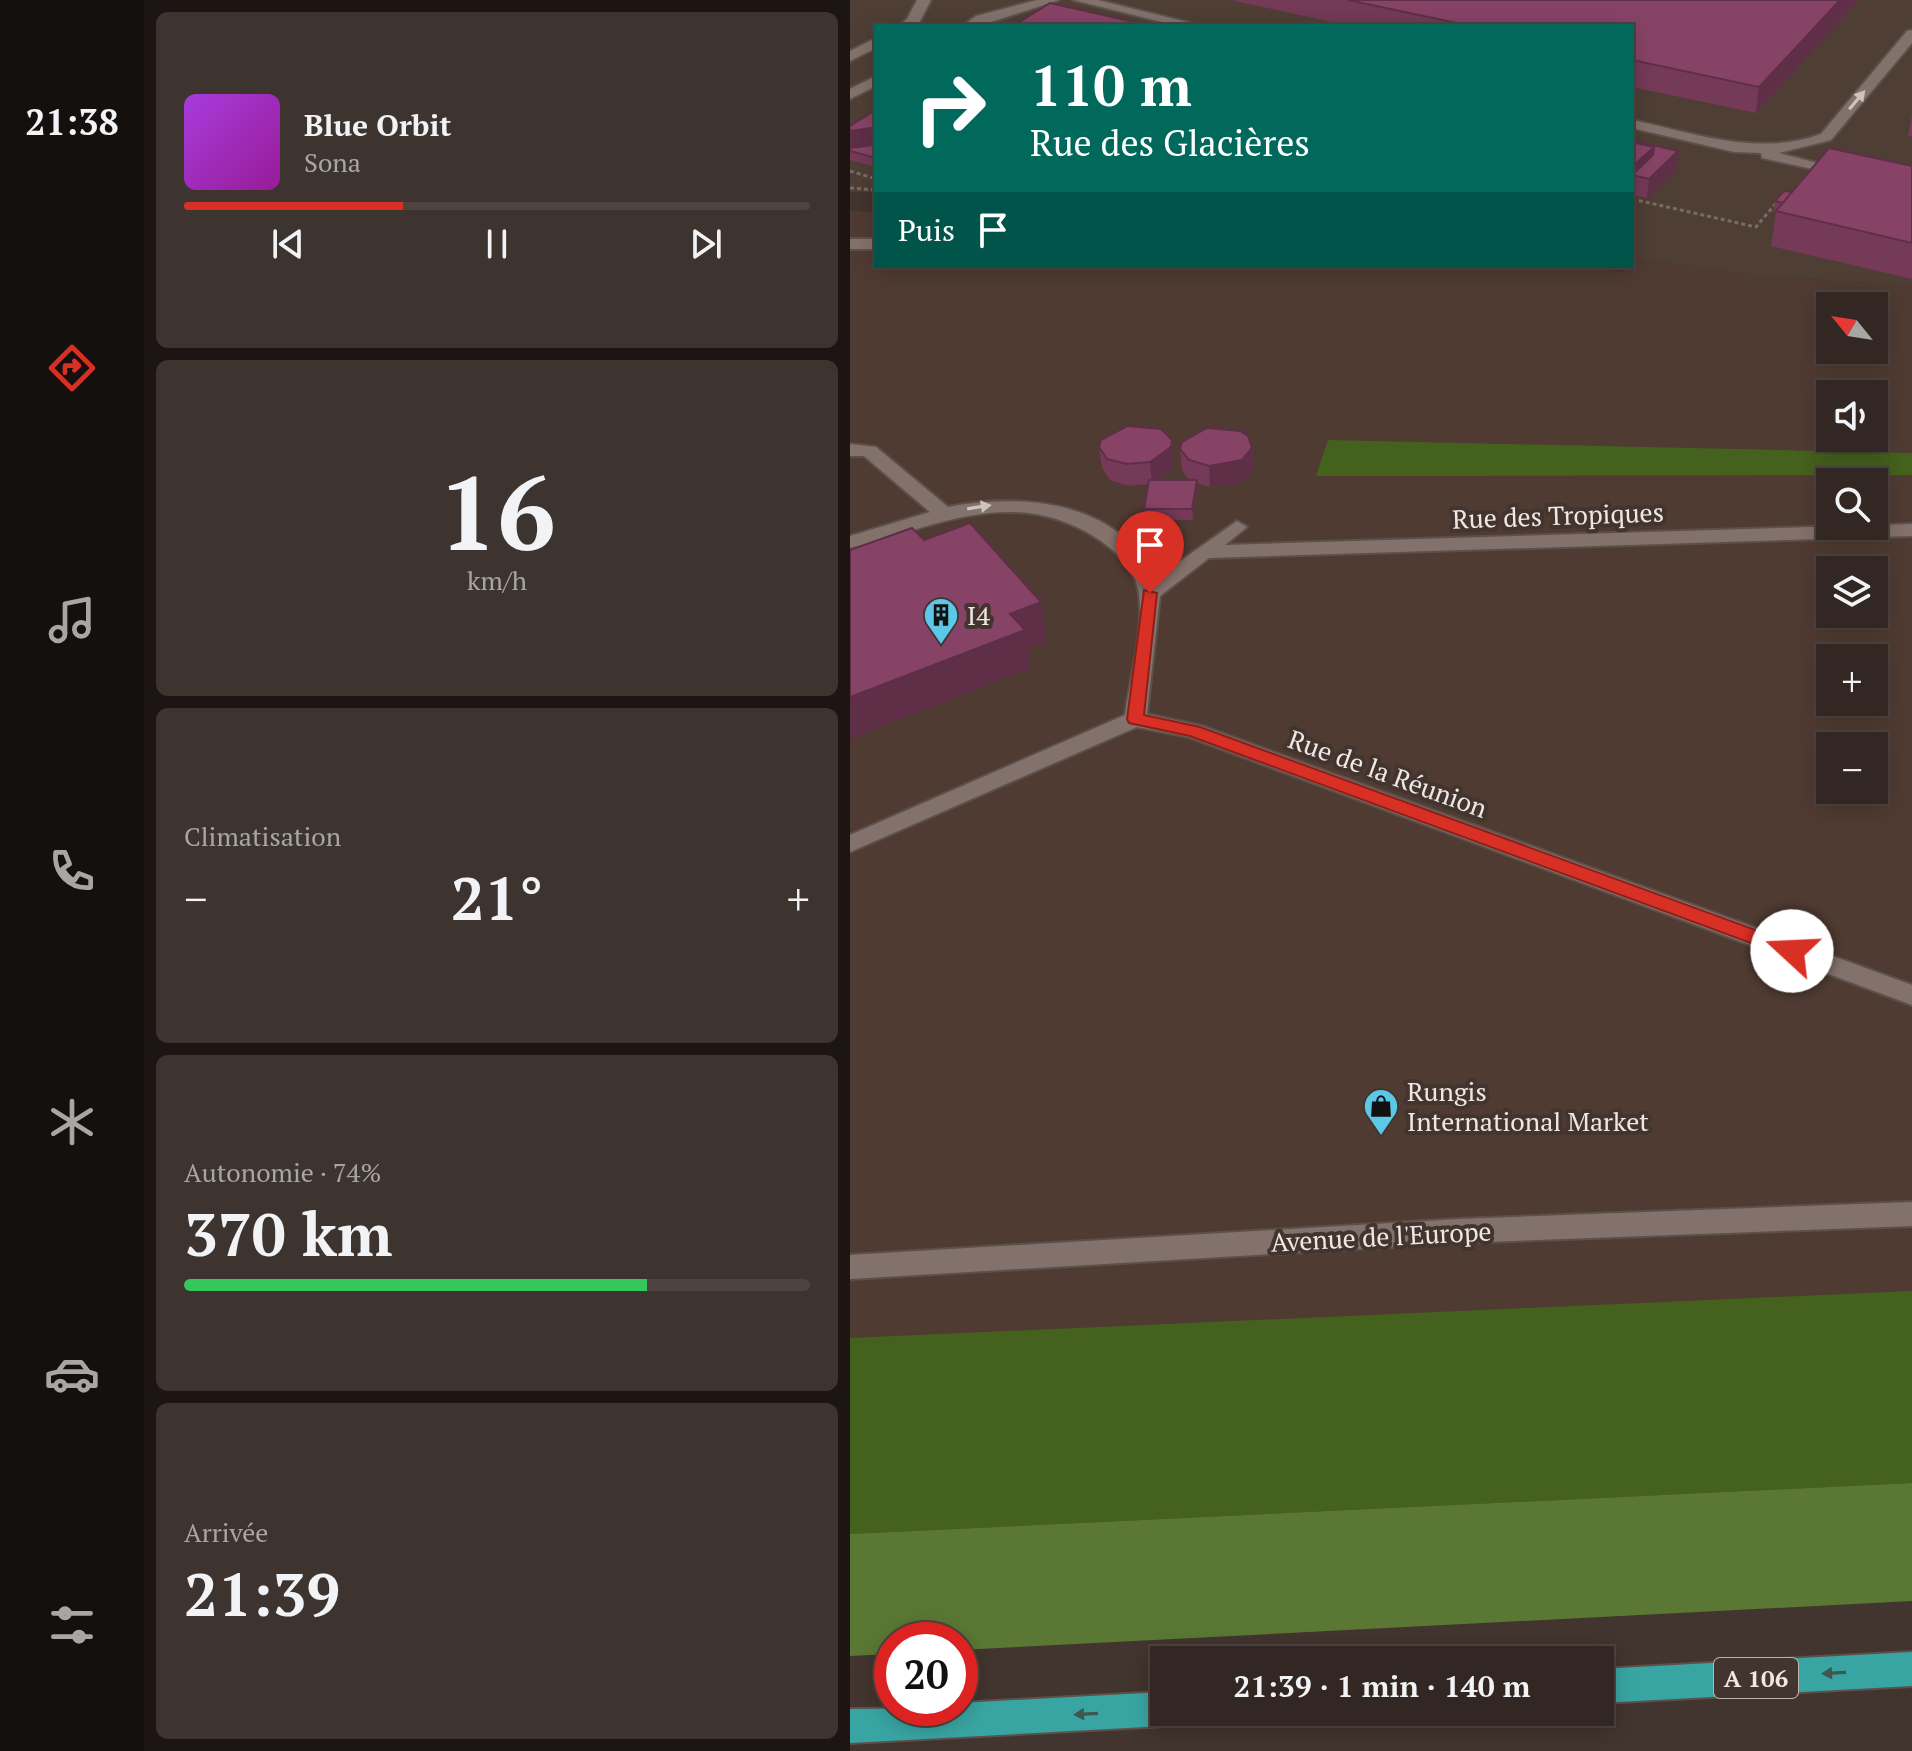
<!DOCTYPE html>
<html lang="fr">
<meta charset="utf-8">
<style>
:root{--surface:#322722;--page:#3d332f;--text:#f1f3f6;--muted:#a8a5a5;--line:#4d4440;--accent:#d93025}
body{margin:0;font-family:"PT Serif",serif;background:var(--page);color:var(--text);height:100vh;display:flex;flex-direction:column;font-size:30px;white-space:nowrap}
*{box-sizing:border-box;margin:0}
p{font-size:26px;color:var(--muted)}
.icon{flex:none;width:44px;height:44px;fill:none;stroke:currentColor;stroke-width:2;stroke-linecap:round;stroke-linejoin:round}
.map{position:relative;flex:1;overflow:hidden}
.details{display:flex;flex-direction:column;gap:12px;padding:12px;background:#1c1513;width:706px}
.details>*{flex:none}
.banner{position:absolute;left:24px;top:24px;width:760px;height:244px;border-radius:0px;box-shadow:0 4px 20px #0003,0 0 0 2px var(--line);background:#00695c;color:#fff;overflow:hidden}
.needle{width:52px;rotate:300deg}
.fabs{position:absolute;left:966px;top:292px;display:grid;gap:16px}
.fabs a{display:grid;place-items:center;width:72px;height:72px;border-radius:0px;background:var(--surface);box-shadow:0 4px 20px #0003,0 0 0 2px var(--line);font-size:40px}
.speed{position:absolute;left:24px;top:1622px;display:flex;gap:16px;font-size:40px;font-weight:700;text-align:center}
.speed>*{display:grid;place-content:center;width:104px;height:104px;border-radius:50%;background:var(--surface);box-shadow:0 4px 20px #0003,0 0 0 2px var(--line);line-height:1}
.speed .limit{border:12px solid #d22;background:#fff;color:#111}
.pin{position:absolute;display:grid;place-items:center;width:68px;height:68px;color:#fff;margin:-82px -34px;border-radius:50% 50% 50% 0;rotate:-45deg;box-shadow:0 0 8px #0007}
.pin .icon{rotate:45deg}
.me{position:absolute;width:88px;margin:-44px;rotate:290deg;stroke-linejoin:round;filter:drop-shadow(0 0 6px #0008)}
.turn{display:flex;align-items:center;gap:28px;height:168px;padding:0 24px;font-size:36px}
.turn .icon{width:104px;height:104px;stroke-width:2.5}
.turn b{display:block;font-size:56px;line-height:68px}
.then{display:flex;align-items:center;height:76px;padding:0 24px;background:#0003;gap:16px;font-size:30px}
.big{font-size:60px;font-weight:800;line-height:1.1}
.details .widget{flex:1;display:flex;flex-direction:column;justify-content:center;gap:12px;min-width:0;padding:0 28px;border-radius:12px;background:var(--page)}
.details .dial{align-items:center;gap:0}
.dial b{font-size:104px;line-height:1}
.song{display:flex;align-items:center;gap:24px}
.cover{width:96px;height:96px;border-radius:12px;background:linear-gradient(135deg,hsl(280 70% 55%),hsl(300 70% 35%))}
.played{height:8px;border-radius:4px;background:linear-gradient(90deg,var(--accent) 35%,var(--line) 35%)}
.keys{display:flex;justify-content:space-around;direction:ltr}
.heat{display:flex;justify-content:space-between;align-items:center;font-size:44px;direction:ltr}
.charge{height:12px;border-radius:6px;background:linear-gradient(90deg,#34c759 74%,var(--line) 0)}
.trip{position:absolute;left:300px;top:1646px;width:464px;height:80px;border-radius:0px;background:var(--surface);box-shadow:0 4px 20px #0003,0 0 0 2px var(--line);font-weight:800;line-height:80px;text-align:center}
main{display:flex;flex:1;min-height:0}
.menu{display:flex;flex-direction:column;width:144px;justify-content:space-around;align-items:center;background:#14100e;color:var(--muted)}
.menu .icon{width:56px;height:56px}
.menu .active{color:var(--accent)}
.menu b{font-size:36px;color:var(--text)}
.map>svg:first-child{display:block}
.built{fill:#503b32;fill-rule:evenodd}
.industrial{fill:#4f3e34}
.green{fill:#44611d}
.forest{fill:#5a7834}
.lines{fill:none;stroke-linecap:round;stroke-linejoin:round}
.service-casing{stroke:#5d504b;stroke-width:4}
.motorway-casing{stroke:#5d504b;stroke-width:4}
.path{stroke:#776b65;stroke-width:3;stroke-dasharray:4 3;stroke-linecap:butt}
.service{fill:#83726b;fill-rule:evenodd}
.motorway{fill:#39a5a3;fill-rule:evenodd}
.wall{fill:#743a58}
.shaded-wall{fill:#5e2f47}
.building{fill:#874366;stroke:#5e2f47;stroke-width:2}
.oneway{fill:#cfc3be}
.oneway2{fill:#3f5651}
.route{fill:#d93025;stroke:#8d1f18;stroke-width:2}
.labels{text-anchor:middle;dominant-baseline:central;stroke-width:8;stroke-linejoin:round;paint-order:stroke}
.shield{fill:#42342e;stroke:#bcb1ac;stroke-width:2}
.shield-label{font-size:24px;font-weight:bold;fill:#f0e6e2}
.street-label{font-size:26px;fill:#f0e6e2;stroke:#42342e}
.poi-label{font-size:26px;fill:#f0e6e2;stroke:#42342e;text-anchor:start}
</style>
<main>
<nav class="menu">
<b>21:38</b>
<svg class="icon active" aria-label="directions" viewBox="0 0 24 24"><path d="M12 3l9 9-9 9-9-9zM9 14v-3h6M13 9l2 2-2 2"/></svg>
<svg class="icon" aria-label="music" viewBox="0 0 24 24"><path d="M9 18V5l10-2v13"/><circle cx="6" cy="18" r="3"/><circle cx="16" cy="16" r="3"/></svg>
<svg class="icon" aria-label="phone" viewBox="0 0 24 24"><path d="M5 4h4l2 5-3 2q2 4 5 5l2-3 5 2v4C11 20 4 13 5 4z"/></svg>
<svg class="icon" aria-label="climate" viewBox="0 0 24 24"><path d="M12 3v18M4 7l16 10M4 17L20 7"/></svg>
<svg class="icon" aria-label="car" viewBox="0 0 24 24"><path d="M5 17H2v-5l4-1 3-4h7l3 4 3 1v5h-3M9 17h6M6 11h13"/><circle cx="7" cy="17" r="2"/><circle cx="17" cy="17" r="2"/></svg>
<svg class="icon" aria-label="filters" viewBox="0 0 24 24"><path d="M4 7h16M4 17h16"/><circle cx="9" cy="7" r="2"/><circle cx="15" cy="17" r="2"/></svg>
</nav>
<section class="details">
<div class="widget">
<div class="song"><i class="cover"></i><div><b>Blue Orbit</b><p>Sona</p></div></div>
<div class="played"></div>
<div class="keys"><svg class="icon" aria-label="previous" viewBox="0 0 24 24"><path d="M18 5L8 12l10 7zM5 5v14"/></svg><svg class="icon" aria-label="pause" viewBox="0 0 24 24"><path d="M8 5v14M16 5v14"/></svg><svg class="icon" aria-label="next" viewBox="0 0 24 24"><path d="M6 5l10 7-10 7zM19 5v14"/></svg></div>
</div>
<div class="widget dial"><b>16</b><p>km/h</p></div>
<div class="widget"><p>Climatisation</p>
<div class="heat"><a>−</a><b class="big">21°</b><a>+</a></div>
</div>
<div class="widget"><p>Autonomie · 74%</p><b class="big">370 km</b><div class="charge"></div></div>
<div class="widget"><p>Arrivée</p><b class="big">21:39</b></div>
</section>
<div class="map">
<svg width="1062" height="1751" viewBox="0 0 1062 1751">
<rect width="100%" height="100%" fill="#42342e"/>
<!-- built -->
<path class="built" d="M 0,211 L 26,212 L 26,266 L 727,266 L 774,272 L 776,266 L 782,266 L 782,258 L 915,277 L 1062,285 L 1062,1483 L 0,1534 ZM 980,306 L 1024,306 L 1024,350 L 980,350 ZM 980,394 L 1024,394 L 1024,438 L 980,438 ZM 980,482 L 1024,482 L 1024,526 L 980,526 ZM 980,570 L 1024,570 L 1024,614 L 980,614 ZM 980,658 L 1024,658 L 1024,702 L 980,702 ZM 980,746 L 1024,746 L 1024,790 L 980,790 Z"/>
<!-- industrial -->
<path class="industrial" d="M 0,0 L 1062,0 L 1062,285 L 915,277 L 782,258 L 782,26 L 26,26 L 26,192 L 0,192 Z"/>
<!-- green -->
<path class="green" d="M 478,440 L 1062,453 L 1062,475 L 466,476 Z
M 1062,1291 L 1062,1483 L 0,1534 L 0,1338 Z"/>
<!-- forest -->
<path class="forest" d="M 1062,1483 L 1062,1601 L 110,1650 L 110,1640 L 42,1640 L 42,1654 L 0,1656 L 0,1534 Z"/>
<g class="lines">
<!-- service casing -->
<g class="service-casing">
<path id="service" d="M 67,0 L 81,0 L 68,25 L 48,26 L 57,19 Z
M 187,0 L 209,0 L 129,26 L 112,26 L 126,16 Z
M 223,0 L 248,0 L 353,26 L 328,26 Z
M 1062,30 L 1062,43 L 981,140 L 929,153 L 998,171 L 998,177 L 912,158 L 911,153 L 884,152 L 782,128 L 782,120 C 844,133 909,157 971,134 L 1057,31 Z
M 26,38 L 26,48 L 0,61 L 0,51 Z
M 26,76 L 26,86 L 0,99 L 0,89 Z
M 0,239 L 26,239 L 26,249 L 0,249 Z
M 0,444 L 26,447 L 98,507 C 172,493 269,500 305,579 L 387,521 L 397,527 L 375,545 L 1062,524 L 1062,536 L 359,558 L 310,596 L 297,714 L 352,726 L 1062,985 L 1062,1005 L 339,737 L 287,727 L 0,852 L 0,835 L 275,715 C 280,677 294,633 289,594 C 286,571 269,554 251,541 C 165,483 89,526 0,548 L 0,536 L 80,512 L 14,456 L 0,456 Z
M 1062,1202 L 1062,1226 L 609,1243 L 0,1279 L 0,1255 L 609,1219 Z"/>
</g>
<!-- motorway casing -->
<g class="motorway-casing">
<path id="motorway" d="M 1062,1652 L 1062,1686 L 750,1703 L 750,1669 Z
M 314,1692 L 314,1712 L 330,1712 L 326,1721 L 314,1726 L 0,1743 L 0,1709 L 110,1708 L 110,1703 Z"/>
</g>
<!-- path -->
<path class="path" d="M 0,171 L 26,179
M 0,188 L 26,190
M 782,199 L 906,227 L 927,202"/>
<!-- service -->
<use href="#service" class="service"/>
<!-- motorway -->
<use href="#motorway" class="motorway"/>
</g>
<!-- wall -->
<path class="wall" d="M 380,0 L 1009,0 L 906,113 L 782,87 L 782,26 L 501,26 Z
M 26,110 L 26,167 L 0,160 L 0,126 Z
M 1062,115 L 1062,137 L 1058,136 Z
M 782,140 L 826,170 L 797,198 L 782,195 Z
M 1062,166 L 1062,279 L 921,246 L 926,212 L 923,212 L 925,201 L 942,192 Z
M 249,447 L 323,462 L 323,468 L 308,480 L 339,480 L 332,470 L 330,449 L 402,448 L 403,470 L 393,482 L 360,487 L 347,483 L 347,491 L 343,520 L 296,520 L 294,509 L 299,484 L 279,486 L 260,480 L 252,468 Z"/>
<!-- shaded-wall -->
<path class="shaded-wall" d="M 990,0 L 1009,0 L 906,113 L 909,87 Z
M 21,128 L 26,155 L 0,151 L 0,131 Z
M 804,147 L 801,175 L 782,175 L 782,167 Z
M 828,151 L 826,170 L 797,198 L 799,179 Z
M 322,440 L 323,468 L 302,484 L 300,462 Z
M 402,448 L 403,470 L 393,482 L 360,487 L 359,466 Z
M 347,480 L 347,491 L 343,520 L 342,509 Z
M 191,602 L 197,641 L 178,648 L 181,668 L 0,739 L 0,697 L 160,614 Z"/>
<!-- building -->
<path class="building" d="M 498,0 L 990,0 L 909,87 L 782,60 L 782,26 L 621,26 Z
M 200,3 L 302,26 L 163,26 Z
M 26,110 L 26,129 L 21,128 L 0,131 L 0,126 Z
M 782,140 L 828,151 L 799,179 L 782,175 L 803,155 L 804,147 L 782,142 Z
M 782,142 L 804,147 L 782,167 Z
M 24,145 L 26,146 L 26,158 L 0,151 L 0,148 Z
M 979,148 L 1062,166 L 1062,243 L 926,211 Z
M 934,191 L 942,192 L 933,203 L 925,201 Z
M 277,426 L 311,429 L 322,440 L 321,447 L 300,462 L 277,464 L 257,459 L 249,447 L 251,440 Z
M 357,428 L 390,431 L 398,436 L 402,448 L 392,460 L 359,466 L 339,460 L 330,449 L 332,442 Z
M 299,480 L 347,480 L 342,509 L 294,509 Z
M 120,523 L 191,602 L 160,614 L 175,630 L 0,697 L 0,550 L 62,528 L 74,540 Z"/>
<!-- one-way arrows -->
<defs><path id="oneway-solid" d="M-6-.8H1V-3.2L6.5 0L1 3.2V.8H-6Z" transform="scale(2)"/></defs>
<g class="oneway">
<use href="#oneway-solid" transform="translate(1007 100) rotate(-50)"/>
<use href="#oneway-solid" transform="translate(129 507) rotate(-9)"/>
</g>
<g class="oneway2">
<use href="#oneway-solid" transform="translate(984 1673) rotate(177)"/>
<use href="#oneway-solid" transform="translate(236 1714) rotate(177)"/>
</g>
<!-- route -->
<path class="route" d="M 294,590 L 307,593 L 294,715 L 350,727 L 949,946 L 952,951 L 942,958 L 936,956 L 340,736 L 279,723 L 277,719 Z"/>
<!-- icons -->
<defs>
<g id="building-pin" transform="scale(1.8)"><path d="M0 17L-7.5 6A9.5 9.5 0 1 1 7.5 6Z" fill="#5cc7e7" stroke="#42342e"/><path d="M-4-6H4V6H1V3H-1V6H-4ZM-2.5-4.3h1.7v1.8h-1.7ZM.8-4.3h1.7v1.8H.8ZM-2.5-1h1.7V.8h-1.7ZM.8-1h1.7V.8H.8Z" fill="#111"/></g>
<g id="shop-pin" transform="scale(1.8)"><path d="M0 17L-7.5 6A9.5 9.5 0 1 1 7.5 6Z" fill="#5cc7e7" stroke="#42342e"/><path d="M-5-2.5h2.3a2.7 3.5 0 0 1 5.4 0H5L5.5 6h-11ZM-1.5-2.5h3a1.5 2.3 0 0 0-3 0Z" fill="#111"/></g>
</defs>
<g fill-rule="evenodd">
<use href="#building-pin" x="91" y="615"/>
<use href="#shop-pin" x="531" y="1106"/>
</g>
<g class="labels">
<!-- shield labels -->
<rect class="shield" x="864" y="1658" width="84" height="40" rx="6"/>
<g class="shield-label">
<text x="906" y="1678">A 106</text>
</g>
<!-- street labels -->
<g class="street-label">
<text transform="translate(708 515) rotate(-2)">Rue des Tropiques</text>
<text transform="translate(538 773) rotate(20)">Rue de la Réunion</text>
<text transform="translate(531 1236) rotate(-3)">Avenue de l'Europe</text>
</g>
<!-- poi labels -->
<g class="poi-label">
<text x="117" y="615">I4</text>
<text x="557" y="1091">Rungis<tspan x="557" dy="30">International Market</tspan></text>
</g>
</g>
</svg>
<div class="fabs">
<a><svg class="needle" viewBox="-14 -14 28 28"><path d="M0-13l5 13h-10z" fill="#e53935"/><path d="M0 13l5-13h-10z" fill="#a8a5a5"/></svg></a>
<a><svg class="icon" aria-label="sound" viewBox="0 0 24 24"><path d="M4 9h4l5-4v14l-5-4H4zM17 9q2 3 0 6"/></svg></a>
<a><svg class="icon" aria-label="search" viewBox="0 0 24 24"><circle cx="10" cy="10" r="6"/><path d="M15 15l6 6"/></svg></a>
<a><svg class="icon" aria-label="layers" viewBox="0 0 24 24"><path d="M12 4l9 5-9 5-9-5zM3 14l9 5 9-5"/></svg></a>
<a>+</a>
<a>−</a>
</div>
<div class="speed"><div class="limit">20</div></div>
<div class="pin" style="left:300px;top:593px;background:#d93025"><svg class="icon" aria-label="arrive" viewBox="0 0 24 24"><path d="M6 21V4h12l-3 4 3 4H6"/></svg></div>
<svg class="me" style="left:942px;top:951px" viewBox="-20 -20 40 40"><circle r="19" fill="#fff"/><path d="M0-13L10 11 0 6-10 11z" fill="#d93025"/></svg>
<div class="trip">21:39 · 1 min · 140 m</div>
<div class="banner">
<div class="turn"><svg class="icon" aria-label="right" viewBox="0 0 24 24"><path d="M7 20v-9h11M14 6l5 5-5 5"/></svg><div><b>110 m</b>Rue des Glacières</div></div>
<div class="then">Puis<svg class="icon" aria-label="arrive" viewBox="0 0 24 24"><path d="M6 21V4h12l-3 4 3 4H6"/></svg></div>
</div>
</div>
</main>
